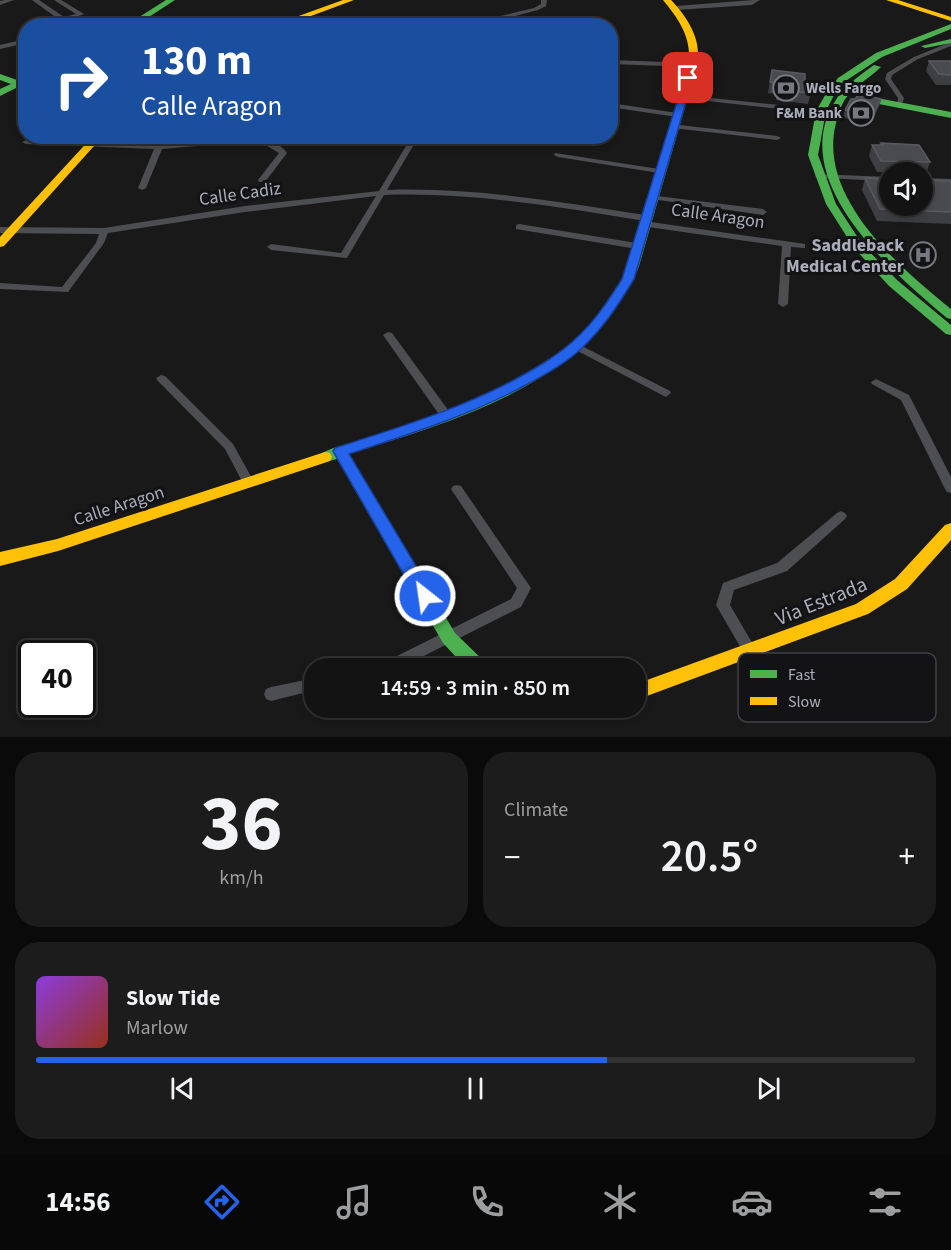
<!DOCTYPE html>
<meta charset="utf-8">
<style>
:root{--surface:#131313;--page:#1c1c1c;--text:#f1f3f6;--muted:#9d9ea0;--line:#323233;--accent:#2563eb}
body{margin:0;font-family:"Source Sans 3",sans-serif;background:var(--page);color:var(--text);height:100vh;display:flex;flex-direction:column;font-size:22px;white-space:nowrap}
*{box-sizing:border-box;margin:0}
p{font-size:20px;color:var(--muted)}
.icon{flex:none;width:33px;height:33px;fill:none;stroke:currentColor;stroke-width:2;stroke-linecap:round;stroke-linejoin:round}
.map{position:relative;height:737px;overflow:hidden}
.details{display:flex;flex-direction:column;gap:15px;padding:15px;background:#0a0a0a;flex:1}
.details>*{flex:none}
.hud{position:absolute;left:18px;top:18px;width:600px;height:126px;border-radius:24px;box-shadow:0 3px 9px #0003,0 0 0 2px var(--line);background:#1a4fa0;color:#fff;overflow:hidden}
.buttons{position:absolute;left:879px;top:162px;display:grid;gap:12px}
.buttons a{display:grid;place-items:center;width:54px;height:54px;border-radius:50%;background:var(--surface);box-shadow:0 3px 9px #0003,0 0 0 2px var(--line);font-size:30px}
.speed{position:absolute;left:18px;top:640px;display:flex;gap:12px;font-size:30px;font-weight:700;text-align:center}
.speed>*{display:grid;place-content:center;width:78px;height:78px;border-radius:50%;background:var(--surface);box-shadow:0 3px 9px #0003,0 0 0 2px var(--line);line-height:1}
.speed .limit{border:3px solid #111;border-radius:9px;background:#fff;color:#111}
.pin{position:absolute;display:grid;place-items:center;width:51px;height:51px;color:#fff;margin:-26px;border-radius:12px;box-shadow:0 3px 9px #0006}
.me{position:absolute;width:66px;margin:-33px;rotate:330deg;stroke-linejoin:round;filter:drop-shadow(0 0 4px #0008)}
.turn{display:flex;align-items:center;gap:21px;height:126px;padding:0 24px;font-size:27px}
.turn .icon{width:78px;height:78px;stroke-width:2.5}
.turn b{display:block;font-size:42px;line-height:51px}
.big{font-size:45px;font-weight:600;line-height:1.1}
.details .card{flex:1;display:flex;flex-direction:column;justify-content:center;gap:9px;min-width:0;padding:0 21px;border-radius:24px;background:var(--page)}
.details .dial{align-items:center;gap:0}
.dial b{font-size:78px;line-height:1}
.song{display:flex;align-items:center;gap:18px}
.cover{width:72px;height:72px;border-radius:9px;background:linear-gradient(135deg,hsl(270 70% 55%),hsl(10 70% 35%))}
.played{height:6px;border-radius:3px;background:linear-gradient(90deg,var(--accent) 65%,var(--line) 65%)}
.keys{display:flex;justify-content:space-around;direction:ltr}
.heat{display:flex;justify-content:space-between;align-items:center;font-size:33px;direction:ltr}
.details .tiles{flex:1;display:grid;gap:15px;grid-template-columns:1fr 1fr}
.card:last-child{grid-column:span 2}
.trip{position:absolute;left:304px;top:658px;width:342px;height:60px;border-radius:24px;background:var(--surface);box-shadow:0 3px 9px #0003,0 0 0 2px var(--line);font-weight:600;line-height:60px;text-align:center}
.menu{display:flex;height:96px;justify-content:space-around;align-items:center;background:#080808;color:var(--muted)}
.menu .icon{width:42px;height:42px}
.menu .active{color:var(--accent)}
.menu b{font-size:27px;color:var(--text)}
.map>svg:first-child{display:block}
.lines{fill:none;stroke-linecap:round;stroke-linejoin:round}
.street{fill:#4d4e52;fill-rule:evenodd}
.fast{fill:#4caf50;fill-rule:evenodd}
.slow{fill:#ffc107;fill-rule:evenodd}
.wall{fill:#3e3f42}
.shaded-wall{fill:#2a2b2c}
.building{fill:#4a4b4f;stroke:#595a60;stroke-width:1.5}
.route{fill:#2563eb;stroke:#184099;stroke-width:1.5}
.labels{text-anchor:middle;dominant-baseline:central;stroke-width:6;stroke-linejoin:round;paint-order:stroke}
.far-poi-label{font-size:15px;font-weight:bold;fill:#aaadba;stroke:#131315;text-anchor:start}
.street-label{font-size:18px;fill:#aaadba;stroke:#131315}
.poi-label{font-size:18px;font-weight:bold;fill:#aaadba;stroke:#131315;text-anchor:end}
.near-street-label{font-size:21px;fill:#aaadba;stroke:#131315}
.key{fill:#131315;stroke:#404147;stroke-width:1.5}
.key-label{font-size:16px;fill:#aaadba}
</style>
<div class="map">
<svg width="951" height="737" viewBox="0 0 951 737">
<rect width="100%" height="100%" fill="#191919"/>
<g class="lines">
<!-- street -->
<path class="street" d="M 5,0 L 14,0 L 0,5 L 0,1 Z
M 32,0 L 39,0 L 64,17 L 76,14 L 54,0 L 61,0 L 84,14 L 68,20 L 76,26 L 68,26 Z
M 541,0 L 547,0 L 546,6 L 538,10 L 515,16 L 531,26 L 523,26 L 509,17 L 471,26 L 458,26 L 534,8 L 541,4 Z
M 753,0 L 760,0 L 752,5 L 676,10 L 673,8 L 676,6 Z
M 375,20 L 386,26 L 377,26 L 373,23 L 373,21 Z
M 26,39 L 26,43 L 0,49 L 0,45 Z
M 951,42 L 951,46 L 918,59 L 892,75 L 891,79 L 904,98 L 901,107 L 897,107 L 898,98 L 885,79 L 887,73 L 914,57 Z
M 610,60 L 693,63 L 696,65 L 693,67 L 610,64 Z
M 682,95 L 789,106 L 793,108 L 789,110 L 680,98 L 679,97 Z
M 610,103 L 677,113 L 681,115 L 677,117 L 610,107 Z
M 670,124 L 777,136 L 781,138 L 777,140 L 673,128 L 669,126 Z
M 162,136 L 169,136 L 165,144 L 208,141 L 221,136 L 233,136 L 209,145 L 162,149 L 146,188 L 142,190 L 138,188 L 154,149 L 26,144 L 22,142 L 26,140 L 157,145 Z
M 250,136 C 262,136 280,142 287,153 L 265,182 L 259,182 L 258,180 L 279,153 Z
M 412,136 L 419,136 L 387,190 C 474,187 560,202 645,215 L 649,218 L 645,221 C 559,207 472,192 384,195 L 347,258 L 271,250 L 267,247 L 271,244 L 341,253 L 376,196 L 245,212 L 108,233 L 104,243 L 68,292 L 0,289 L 0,283 L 62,287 L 96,243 L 99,234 L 0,233 L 0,227 L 104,228 L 245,206 L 379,191 Z
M 555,153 L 659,169 L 663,171 L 659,173 L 558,157 L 554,155 Z
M 816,174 L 890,177 L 890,181 L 819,178 L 815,176 Z
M 922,178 L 951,179 L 951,183 L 922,182 Z
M 649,195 L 763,209 L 767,212 L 763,215 L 652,199 L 648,197 Z
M 644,221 L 805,244 L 805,248 L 791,247 L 788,304 L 783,307 L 778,304 L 782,246 L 641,226 L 640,224 Z
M 519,224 L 637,243 L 641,246 L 637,249 L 516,229 L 516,225 Z
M 388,332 L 392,333 L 451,414 L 453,417 L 451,420 L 443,420 L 383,335 Z
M 576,343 L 670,391 L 671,393 L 666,397 L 662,395 L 572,348 L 571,346 L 572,344 Z
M 161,375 L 165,376 L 233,444 L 254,482 L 252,485 L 244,485 L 225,449 L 157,380 L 156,378 Z
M 876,379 L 909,395 L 951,477 L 951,493 L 947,492 L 945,489 L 901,400 L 872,384 L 871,382 Z
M 457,485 L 461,486 L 531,588 L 521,607 L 398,669 L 377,669 L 379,665 L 511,599 L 517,588 L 451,489 L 453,486 Z
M 841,511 L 845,513 L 847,516 L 845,519 L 787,571 L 734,590 L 730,605 L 757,651 L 755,655 L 750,657 L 745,655 L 716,605 L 723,583 L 777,563 L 837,513 Z
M 315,678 L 315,690 L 271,701 L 266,699 L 264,694 L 266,689 L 271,687 Z"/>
<!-- fast -->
<path class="fast" d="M 166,0 L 175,0 L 135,26 L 125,26 Z
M 951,24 L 951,29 L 882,57 L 844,82 L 835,93 L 826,111 L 818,155 L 836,204 L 862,244 L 897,280 L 951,325 L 951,335 L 946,334 L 889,286 L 854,248 L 826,204 L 808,155 L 816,111 L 827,92 L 838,78 L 876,53 Z
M 951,39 L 951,43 L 925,48 L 921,46 Z
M 874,65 L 881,67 C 869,79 853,86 844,101 C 840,108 838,115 836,123 C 817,197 899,267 951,309 L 951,319 L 947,318 C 893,273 787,182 834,103 C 843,86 859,76 874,65 Z
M 689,67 L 696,69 L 639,266 C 634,280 625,292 617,305 C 557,394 445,423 349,454 L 455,633 L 486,663 L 488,669 L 467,669 L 443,643 L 337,459 L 325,462 L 320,461 L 318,457 C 323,448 360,441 372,437 C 465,407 588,366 628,266 Z
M 0,74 L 17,80 L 26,77 L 26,83 L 0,96 L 0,89 L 11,84 L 0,80 Z
M 861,95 L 951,112 L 951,118 L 858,100 L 857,98 Z"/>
<!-- slow -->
<path class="slow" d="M 343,0 L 354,0 L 284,26 L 271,26 Z
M 663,0 L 671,0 C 689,19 705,44 695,71 L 688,69 C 693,40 681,22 663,0 Z
M 886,0 L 898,0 L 951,17 L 951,21 Z
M 93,136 L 103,136 L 4,246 L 0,247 L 0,237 Z
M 325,452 L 330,453 L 332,457 L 330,461 L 58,551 L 0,566 L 0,552 L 57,539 Z
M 951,523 L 951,540 L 907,589 L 868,614 L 636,700 L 636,684 L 856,604 L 895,579 L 945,525 Z"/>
</g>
<!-- wall -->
<path class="wall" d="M 929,61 L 951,61 L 951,85 L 936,85 L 926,71 Z
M 772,70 L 811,93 L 808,104 L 776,100 L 777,94 L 768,93 Z
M 855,99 L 881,99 L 879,107 L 872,121 L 843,118 L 845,110 Z
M 881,143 L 930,162 L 926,174 L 922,174 L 922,172 L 877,172 L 869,156 L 872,145 L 880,145 Z
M 865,178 L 951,181 L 951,224 L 877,221 L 862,190 Z"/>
<!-- shaded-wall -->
<path class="shaded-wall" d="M 881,99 L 879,107 L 872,121 L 874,113 Z"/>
<!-- building -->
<path class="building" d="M 929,61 L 951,61 L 951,75 L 939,74 Z
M 772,70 L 805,74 L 805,82 L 811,83 L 811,93 L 778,90 L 779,83 L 770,82 Z
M 858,95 L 864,95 L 881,99 L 874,113 L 845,110 L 851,99 L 855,99 Z
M 881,143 L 919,145 L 930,162 L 881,161 L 872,145 L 883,145 Z
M 865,178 L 890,179 L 890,206 L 922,206 L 922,180 L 951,181 L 951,212 L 880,209 Z"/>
<!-- route -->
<path class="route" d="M 685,76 L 693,78 L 634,279 C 619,304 604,327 582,348 C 565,364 544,375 524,386 C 468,416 410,434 349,454 L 434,596 L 431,601 L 425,604 L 419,601 L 333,451 L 335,448 C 397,428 457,410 514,380 C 534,369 554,358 571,343 C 593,324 607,303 622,279 Z"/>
<!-- icons -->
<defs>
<g id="bank-ring" transform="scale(1.35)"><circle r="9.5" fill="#131315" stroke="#777982" stroke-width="1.5"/><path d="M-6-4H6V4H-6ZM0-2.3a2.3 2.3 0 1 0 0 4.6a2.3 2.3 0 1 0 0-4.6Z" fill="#777982"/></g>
<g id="hospital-ring" transform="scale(1.35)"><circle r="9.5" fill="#131315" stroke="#777982" stroke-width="1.5"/><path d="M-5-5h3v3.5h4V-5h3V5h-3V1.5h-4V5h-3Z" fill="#777982"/></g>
</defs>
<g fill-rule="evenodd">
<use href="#bank-ring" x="786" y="88"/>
<use href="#bank-ring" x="861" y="113"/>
<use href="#hospital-ring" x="923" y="255"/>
</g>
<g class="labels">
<!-- far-poi labels -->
<g class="far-poi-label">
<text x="806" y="88">Wells Fargo</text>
<text x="842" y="113" text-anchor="end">F&amp;M Bank</text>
</g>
<!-- street labels -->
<g class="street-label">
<text transform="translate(240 194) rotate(-8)">Calle Cadiz</text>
<text transform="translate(718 216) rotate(8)">Calle Aragon</text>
<text transform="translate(119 506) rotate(-18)">Calle Aragon</text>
</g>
<!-- poi labels -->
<g class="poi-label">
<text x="904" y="245">Saddleback<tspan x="904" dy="21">Medical Center</tspan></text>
</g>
<!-- near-street labels -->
<g class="near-street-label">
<text transform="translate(821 601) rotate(-22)">Via Estrada</text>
</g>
</g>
<!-- legend -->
<rect x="738" y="653" width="198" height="69" rx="9" class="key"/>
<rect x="750" y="670" width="27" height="8" fill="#4caf50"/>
<rect x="750" y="697" width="27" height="8" fill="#ffc107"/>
<g class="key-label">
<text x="788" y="680">Fast</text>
<text x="788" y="707">Slow</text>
</g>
</svg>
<div class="buttons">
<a><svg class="icon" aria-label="sound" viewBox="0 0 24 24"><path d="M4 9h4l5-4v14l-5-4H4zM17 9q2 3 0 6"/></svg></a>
</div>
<div class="speed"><div class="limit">40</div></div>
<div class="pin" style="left:688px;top:78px;background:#d93025"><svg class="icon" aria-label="arrive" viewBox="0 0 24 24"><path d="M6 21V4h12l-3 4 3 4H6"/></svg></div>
<svg class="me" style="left:425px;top:596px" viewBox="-20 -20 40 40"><circle r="17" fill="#2563eb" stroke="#fff" stroke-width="3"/><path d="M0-11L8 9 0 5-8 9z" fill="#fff"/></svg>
<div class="trip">14:59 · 3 min · 850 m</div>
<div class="hud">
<div class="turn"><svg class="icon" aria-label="right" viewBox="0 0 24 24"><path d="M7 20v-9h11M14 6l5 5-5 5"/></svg><div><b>130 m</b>Calle Aragon</div></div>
</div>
</div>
<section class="details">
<div class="tiles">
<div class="card dial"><b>36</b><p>km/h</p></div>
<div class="card"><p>Climate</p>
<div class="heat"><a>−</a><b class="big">20.5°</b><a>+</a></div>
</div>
<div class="card">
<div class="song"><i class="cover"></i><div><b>Slow Tide</b><p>Marlow</p></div></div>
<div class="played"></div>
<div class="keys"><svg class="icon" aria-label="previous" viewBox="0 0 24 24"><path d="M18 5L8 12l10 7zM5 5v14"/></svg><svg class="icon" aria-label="pause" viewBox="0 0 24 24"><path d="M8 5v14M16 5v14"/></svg><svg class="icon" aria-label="next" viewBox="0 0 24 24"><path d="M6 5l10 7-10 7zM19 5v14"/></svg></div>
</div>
</div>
</section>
<nav class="menu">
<b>14:56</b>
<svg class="icon active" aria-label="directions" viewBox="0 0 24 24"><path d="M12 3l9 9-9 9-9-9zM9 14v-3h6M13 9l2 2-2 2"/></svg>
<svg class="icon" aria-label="music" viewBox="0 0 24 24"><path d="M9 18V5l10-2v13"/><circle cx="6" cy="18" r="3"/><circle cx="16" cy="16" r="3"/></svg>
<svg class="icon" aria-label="phone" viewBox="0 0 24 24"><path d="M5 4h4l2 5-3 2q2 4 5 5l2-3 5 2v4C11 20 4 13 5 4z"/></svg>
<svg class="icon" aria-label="climate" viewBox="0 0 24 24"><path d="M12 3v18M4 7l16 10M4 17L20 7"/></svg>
<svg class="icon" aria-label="car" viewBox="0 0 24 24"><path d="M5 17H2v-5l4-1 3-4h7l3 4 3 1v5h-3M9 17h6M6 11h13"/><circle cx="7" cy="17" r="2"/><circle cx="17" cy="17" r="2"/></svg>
<svg class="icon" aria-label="filters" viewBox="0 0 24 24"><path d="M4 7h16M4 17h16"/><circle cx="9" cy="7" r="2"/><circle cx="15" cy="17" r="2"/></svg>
</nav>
